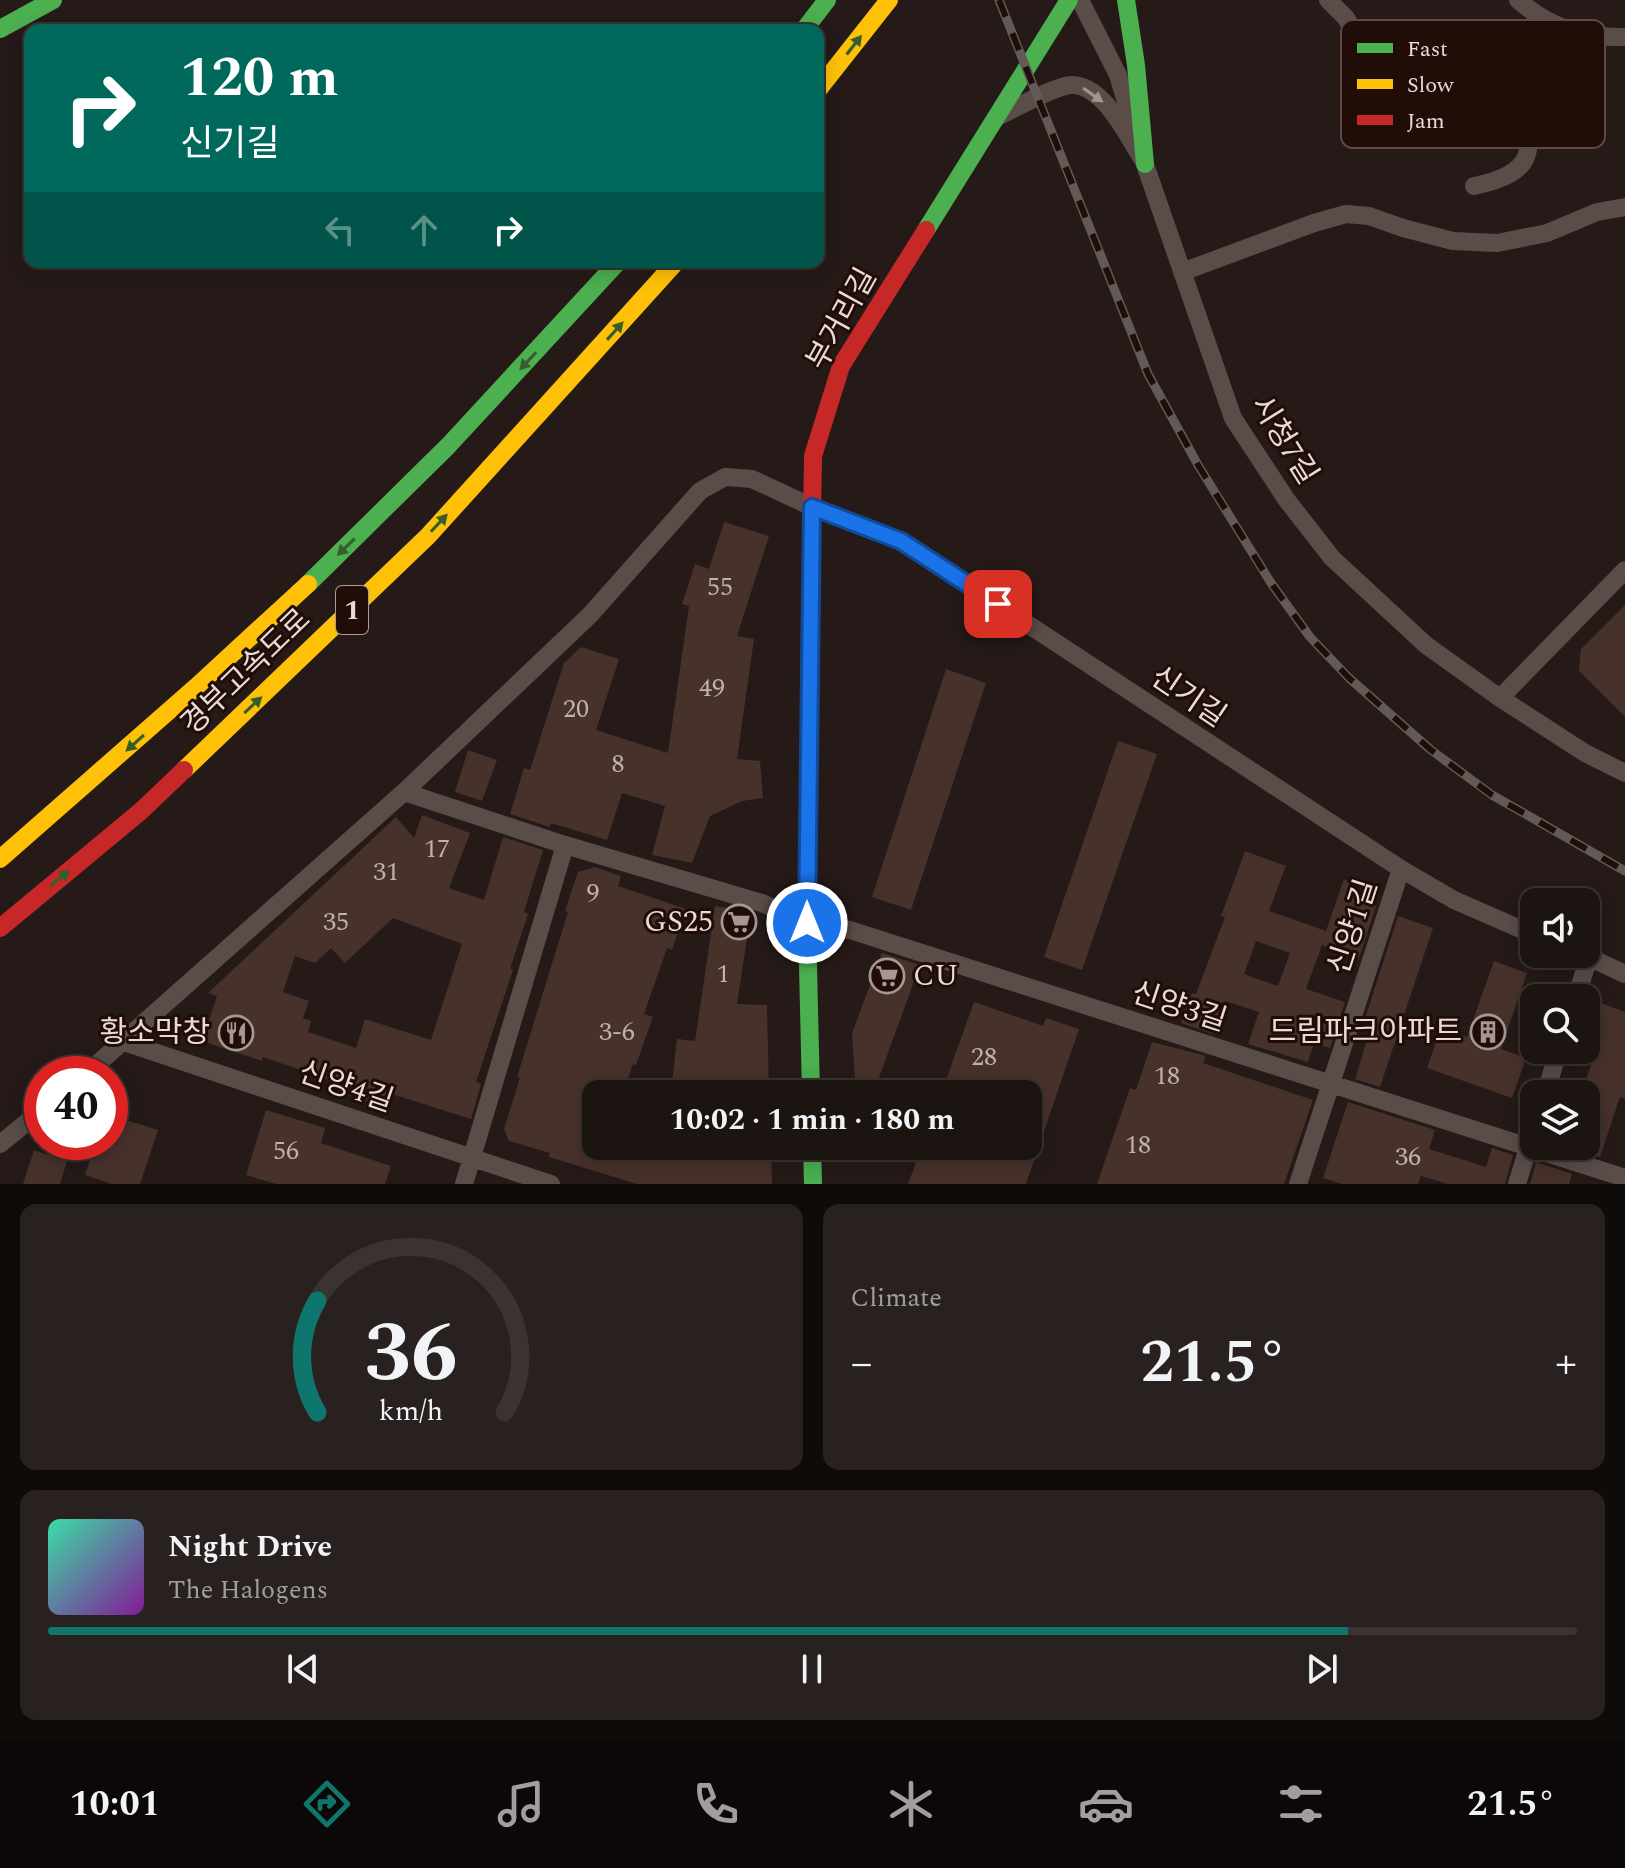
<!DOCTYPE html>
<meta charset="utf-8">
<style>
:root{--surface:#1c1411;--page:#29211f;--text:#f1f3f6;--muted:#a09e9f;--line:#3a3331;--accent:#0f766e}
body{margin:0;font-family:Spectral,"Noto Sans KR",serif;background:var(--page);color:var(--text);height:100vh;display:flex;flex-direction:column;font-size:30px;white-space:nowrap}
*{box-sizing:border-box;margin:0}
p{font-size:26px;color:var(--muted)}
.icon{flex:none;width:44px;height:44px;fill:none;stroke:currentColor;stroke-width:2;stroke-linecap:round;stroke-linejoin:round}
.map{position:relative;height:1184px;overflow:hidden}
.panel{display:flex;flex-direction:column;gap:20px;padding:20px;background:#0f0b09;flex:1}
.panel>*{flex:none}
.hud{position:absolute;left:24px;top:24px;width:800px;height:244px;border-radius:16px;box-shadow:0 4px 20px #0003,0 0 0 2px var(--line);background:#00695c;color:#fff;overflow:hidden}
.fabs{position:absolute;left:1520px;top:888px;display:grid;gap:16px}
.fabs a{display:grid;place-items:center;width:80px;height:80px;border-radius:16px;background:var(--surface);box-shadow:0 4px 20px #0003,0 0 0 2px var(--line);font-size:40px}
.speed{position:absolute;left:24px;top:1056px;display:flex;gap:16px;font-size:40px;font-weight:700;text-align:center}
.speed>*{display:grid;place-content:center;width:104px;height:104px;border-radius:50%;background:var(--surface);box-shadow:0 4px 20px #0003,0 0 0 2px var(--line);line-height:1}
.speed .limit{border:12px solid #d22;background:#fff;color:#111}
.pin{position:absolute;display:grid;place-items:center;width:68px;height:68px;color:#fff;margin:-34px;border-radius:16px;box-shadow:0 4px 12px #0006}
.me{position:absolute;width:88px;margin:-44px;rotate:0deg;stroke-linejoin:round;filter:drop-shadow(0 0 6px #0008)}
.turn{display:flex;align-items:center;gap:28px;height:168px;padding:0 24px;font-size:36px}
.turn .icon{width:104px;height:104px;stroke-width:2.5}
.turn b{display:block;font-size:56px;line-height:68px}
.lanes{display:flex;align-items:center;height:76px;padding:0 24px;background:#0003;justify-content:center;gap:40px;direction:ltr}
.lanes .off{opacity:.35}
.big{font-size:60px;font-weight:700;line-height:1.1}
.panel .card{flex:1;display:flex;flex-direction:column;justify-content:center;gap:12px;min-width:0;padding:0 28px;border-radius:16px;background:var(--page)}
.panel .dial{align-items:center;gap:0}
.dial svg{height:208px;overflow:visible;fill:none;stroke:var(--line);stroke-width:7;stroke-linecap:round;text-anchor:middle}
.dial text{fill:var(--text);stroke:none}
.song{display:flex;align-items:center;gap:24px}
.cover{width:96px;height:96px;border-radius:12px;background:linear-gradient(135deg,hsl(160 70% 55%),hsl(290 70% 35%))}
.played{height:8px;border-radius:4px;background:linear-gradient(90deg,var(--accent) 85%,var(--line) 85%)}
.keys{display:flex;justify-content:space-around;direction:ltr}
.heat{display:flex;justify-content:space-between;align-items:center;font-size:44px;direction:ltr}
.panel .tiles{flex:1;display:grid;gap:20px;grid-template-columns:1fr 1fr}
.card:last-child{grid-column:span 2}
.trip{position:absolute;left:582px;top:1080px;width:460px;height:80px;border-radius:16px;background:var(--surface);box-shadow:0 4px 20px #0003,0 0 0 2px var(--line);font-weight:700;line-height:80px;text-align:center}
.dock{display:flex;height:128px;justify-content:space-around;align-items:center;background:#0b0807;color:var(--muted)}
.dock .icon{width:56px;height:56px}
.dock .selected{color:var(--accent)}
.dock b{font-size:36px;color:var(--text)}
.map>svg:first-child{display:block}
.building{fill:#47312b;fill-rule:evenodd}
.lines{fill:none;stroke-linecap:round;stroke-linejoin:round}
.street{stroke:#5a4c49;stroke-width:18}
.fast{stroke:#4caf50;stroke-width:18}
.slow{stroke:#ffc107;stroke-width:18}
.jam{stroke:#c62828;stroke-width:18}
.rail-casing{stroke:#635956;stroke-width:9}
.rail{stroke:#200d08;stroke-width:6;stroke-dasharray:18;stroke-linecap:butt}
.oneway{fill:#365e2c}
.oneway2{fill:#a29390}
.route-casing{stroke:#114b97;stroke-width:20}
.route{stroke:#1a73e8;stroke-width:14}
.labels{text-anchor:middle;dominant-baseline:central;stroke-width:6;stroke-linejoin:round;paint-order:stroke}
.number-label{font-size:26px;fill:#c1b0ab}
.shield{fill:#200d08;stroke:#ad9c98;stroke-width:2}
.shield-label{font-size:28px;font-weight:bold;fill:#eadad6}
.street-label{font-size:30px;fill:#eadad6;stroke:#200d08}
.poi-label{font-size:30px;fill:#eadad6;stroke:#200d08;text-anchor:end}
.key{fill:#200d08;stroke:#5d4a46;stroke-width:2}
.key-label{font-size:22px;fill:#eadad6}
</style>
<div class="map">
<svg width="1625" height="1184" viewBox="0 0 1625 1184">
<rect width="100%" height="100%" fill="#251a17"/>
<!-- building -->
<path class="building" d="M 724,522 L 769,536 L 737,636 L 754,639 L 737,759 L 760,761 L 763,798 L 742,801 L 710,816 L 692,863 L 652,855 L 665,806 L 622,793 L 607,840 L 551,823 L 550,827 L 510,814 L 524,768 L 530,770 L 564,663 L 581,647 L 619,659 L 596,730 L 668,753 L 689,606 L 682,604 L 695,564 L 709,569 Z
M 1625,605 L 1625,717 L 1579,671 L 1581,649 Z
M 946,669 L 986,683 L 911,910 L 872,897 Z
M 1118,741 L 1157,754 L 1082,970 L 1044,957 Z
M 468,750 L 497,760 L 482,801 L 455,792 Z
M 422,815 L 470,833 L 449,888 L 484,900 L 503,837 L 543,850 L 524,912 L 528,914 L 510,969 L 513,970 L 476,1082 L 481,1084 L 471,1119 L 392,1094 L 388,1108 L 342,1093 L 344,1085 L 263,1057 L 262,1061 L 202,1041 L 217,996 L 208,993 L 396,817 L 414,838 ZM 393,918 L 462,944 L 431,1040 L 365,1019 L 356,1048 L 308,1032 L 311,1021 L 303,1018 L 309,1001 L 283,992 L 295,956 L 315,963 L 331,948 L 345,963 Z
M 1245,851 L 1286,866 L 1269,911 L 1326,931 L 1344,879 L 1376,906 L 1359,958 L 1322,945 L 1306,989 L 1345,1002 L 1330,1048 L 1314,1043 L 1308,1062 L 1248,1044 L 1259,1012 L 1225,1001 L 1213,1034 L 1181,1023 L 1192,993 L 1196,994 L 1225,917 L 1221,916 ZM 1256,941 L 1290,953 L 1278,986 L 1244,974 Z
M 595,867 L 621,876 L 618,886 L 686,909 L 672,950 L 667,948 L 644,1014 L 653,1017 L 636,1065 L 633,1064 L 623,1094 L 596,1094 L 596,1146 L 771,1146 L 772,1184 L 637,1184 L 549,1157 L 550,1153 L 509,1141 L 504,1129 L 520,1078 L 517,1077 L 568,912 L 565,911 L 578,872 Z
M 715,906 L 751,912 L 737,1004 L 767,1005 L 769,1094 L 713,1094 L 671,1090 L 677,1039 L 695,1041 Z
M 1398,916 L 1433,928 L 1380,1087 L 1355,1079 L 1371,1027 L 1363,1025 Z
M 882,953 L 920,965 L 873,1094 L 856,1094 L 852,1033 Z
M 1494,961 L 1527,973 L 1501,1049 L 1526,1058 L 1512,1098 L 1427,1068 L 1441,1028 L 1467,1037 Z
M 974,1002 L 1043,1026 L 1046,1018 L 1079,1029 L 1026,1184 L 908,1184 L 922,1146 L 1028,1146 L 1028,1094 L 941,1094 Z
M 1598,1002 L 1625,1012 L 1625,1099 L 1620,1097 L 1600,1157 L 1586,1153 L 1586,1094 L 1581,1094 L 1598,1045 L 1586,1040 L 1586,1037 Z
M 1152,1042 L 1206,1056 L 1203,1063 L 1313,1100 L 1284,1184 L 1097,1184 L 1130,1088 L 1136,1090 Z
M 1348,1102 L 1435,1130 L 1429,1149 L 1486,1167 L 1492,1148 L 1513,1155 L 1505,1184 L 1448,1184 L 1421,1176 L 1418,1184 L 1342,1184 L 1323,1178 Z
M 266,1110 L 325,1128 L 321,1143 L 391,1166 L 385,1184 L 276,1184 L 246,1175 Z
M 110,1115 L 158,1130 L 140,1184 L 112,1184 L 85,1175 L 96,1142 L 110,1142 Z
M 34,1150 L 67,1161 L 60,1184 L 23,1184 Z
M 1536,1162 L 1572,1174 L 1569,1184 L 1530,1184 Z"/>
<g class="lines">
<!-- street -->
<path class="street" d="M 1080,0 L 1118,75 L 1133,125
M 1328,0 L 1346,18 L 1354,32 L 1359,57 L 1369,77 L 1400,111
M 1518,0 C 1550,28 1583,38 1625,37
M 997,117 C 1014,109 1057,85 1072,85 C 1104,85 1128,137 1143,160
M 1479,119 C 1519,89 1541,66 1535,14
M 1141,153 L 1233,418 L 1286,499 L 1332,558 L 1426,645 L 1500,698 L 1585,753 L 1625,773
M 1474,186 C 1547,171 1530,141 1517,85
M 1182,272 L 1314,223 L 1346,214 L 1369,216 L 1403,228 L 1453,241 L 1497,243 L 1547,233 L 1597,212 L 1625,207
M 1500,698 L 1625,570
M 404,792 L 565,845 L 762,903 L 807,923 L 850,930 L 1625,1178
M 1582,954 L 1625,974
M 1576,998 L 1589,957
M 124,1042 L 551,1184
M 86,1074 L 404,792 L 590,615 L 700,491 L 725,477 L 752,479 L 812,507 L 901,541 L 1401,869 L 1454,900 L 1534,935
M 1545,1094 L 1559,1050
M 0,1144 L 42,1110
M 464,1184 L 565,845
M 1298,1184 L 1401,869
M 1517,1184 L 1534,1129"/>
<!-- fast -->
<path class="fast" d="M 1126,0 L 1136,65 L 1145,164
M 0,29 L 53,0
M 804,30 L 827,0
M 926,230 L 1069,0
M 308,584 L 448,446 L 618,262
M 811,1094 L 807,923 L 812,522
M 812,1146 L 813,1184"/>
<!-- slow -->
<path class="slow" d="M 818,90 L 889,0
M 184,770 L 428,536 L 676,262
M 0,859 L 196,687 L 308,584"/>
<!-- jam -->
<path class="jam" d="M 812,522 L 813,456 L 841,366 L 926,230
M 0,928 L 141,811 L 184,770"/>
<!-- rail casing -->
<g class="rail-casing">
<path id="rail" d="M 999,0 L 1148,374 L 1198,465 L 1271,583 L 1310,637 L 1349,678 L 1431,750 L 1492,795 L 1625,871"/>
</g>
<!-- rail -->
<use href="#rail" class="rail"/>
</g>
<!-- one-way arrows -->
<defs><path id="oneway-solid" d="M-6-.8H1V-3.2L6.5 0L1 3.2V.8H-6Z" transform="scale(2)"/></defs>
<g class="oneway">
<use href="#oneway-solid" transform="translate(854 45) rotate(-52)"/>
<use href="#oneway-solid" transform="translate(615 331) rotate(-48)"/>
<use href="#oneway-solid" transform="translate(528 361) rotate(133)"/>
<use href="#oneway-solid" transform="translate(439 523) rotate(-47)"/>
<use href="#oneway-solid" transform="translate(346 547) rotate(136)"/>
<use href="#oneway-solid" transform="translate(253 705) rotate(-43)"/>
<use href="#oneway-solid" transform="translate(135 743) rotate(138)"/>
<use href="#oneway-solid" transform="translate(60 878) rotate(-40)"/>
</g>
<use class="oneway2" href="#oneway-solid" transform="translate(1093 95) rotate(35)"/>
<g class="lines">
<!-- route casing -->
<g class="route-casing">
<path id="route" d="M 807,923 L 812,507 L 901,541 L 998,604"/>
</g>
<!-- route -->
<use href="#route" class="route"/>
</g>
<!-- icons -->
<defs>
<g id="supermarket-ring" transform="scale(1.8)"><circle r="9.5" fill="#200d08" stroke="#a59793" stroke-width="1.5"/><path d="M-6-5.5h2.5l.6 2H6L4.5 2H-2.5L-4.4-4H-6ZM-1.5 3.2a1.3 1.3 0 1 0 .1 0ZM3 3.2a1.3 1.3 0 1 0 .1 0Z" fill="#a59793"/></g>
<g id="building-ring" transform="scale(1.8)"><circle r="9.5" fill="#200d08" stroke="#a59793" stroke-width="1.5"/><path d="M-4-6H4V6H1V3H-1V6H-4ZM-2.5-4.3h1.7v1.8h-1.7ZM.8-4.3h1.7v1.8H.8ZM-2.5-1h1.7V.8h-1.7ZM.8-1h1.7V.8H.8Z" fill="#a59793"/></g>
<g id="restaurant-ring" transform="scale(1.8)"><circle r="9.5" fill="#200d08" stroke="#a59793" stroke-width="1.5"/><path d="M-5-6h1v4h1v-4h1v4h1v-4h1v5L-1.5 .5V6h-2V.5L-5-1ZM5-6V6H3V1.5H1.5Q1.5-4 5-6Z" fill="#a59793"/></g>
</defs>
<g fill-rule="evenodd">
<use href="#supermarket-ring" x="739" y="922"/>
<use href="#supermarket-ring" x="887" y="976"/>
<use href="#building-ring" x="1488" y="1032"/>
<use href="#restaurant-ring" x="236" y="1033"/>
</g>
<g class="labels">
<!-- number labels -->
<g class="number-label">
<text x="720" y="587">55</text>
<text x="712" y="688">49</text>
<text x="576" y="709">20</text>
<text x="618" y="764">8</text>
<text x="437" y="849">17</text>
<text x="386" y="872">31</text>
<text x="593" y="893">9</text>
<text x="336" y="922">35</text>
<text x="723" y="974">1</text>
<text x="617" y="1032">3-6</text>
<text x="984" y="1057">28</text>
<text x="1167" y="1076">18</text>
<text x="1138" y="1145">18</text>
<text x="286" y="1151">56</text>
<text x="1408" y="1157">36</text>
</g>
<!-- shield labels -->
<rect class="shield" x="336" y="586" width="32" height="48" rx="6"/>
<g class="shield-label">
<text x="352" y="610">1</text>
</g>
<!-- street labels -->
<g class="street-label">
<text transform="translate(842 319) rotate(-61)">부거리길</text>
<text transform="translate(1284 440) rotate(58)">시청7길</text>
<text transform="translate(246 672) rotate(-44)">경부고속도로</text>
<text transform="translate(1188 697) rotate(34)">신기길</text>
<text transform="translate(1353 927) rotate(-72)">신양1길</text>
<text transform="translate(1179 1007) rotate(18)">신양3길</text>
<text transform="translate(346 1087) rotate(19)">신양4길</text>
</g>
<!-- poi labels -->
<g class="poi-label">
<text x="713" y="922">GS25</text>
<text x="913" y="976" text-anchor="start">CU</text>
<text x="1462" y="1032">드림파크아파트</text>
<text x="210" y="1033">황소막창</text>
</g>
</g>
<!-- legend -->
<rect x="1341" y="20" width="264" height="128" rx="12" class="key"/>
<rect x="1357" y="43" width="36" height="10" fill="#4caf50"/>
<rect x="1357" y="79" width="36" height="10" fill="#ffc107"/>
<rect x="1357" y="115" width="36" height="10" fill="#c62828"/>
<g class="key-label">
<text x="1407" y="56">Fast</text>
<text x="1407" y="92">Slow</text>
<text x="1407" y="128">Jam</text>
</g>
</svg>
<div class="fabs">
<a><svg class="icon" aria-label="sound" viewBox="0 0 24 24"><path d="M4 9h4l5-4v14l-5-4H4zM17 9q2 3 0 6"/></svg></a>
<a><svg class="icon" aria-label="search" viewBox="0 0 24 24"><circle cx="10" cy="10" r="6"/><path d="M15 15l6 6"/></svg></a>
<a><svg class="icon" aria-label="layers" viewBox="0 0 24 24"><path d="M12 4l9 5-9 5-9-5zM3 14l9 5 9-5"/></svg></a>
</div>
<div class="speed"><div class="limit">40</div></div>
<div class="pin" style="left:998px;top:604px;background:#d93025"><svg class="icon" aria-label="arrive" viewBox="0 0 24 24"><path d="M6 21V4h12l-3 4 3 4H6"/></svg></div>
<svg class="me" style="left:807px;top:923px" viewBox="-20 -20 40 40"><circle r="17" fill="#1a73e8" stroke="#fff" stroke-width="3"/><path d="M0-11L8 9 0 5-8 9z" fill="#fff"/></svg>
<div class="trip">10:02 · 1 min · 180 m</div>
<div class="hud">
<div class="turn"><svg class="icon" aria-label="right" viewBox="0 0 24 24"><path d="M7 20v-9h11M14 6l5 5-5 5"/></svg><div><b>120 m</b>신기길</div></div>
<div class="lanes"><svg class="icon off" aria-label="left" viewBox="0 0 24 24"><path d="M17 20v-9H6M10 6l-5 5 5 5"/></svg><svg class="icon off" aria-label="ahead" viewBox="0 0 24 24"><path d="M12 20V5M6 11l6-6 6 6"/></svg><svg class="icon" aria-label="right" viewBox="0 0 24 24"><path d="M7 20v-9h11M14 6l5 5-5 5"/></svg></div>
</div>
</div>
<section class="panel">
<div class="tiles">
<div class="card dial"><svg viewBox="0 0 100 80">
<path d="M14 69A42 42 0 1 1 86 69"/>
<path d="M14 69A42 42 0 0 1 14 26" stroke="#0f766e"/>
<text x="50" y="56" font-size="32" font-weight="700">36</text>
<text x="50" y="72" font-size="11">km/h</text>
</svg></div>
<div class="card"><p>Climate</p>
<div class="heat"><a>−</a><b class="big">21.5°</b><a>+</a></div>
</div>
<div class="card">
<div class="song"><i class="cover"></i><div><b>Night Drive</b><p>The Halogens</p></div></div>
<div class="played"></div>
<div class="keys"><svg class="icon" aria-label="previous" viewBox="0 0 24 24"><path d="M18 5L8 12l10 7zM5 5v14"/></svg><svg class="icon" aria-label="pause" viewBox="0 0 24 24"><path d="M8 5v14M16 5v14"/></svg><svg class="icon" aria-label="next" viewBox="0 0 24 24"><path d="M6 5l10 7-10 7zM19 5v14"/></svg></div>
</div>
</div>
</section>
<nav class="dock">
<b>10:01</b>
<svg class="icon selected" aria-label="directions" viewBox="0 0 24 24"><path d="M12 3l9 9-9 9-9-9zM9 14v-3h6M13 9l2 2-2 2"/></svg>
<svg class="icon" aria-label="music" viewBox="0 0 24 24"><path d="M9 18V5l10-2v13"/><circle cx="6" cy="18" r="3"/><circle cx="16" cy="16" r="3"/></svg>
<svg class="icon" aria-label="phone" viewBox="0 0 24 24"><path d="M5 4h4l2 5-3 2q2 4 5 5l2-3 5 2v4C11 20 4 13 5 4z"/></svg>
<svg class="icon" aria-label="climate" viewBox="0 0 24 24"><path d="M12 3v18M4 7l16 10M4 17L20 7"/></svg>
<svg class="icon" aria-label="car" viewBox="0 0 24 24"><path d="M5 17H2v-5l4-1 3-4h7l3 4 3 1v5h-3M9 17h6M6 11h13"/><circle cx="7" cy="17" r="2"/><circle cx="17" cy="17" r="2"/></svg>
<svg class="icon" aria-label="filters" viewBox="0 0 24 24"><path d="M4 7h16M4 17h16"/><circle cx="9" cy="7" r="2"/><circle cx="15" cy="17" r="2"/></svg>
<b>21.5°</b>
</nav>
